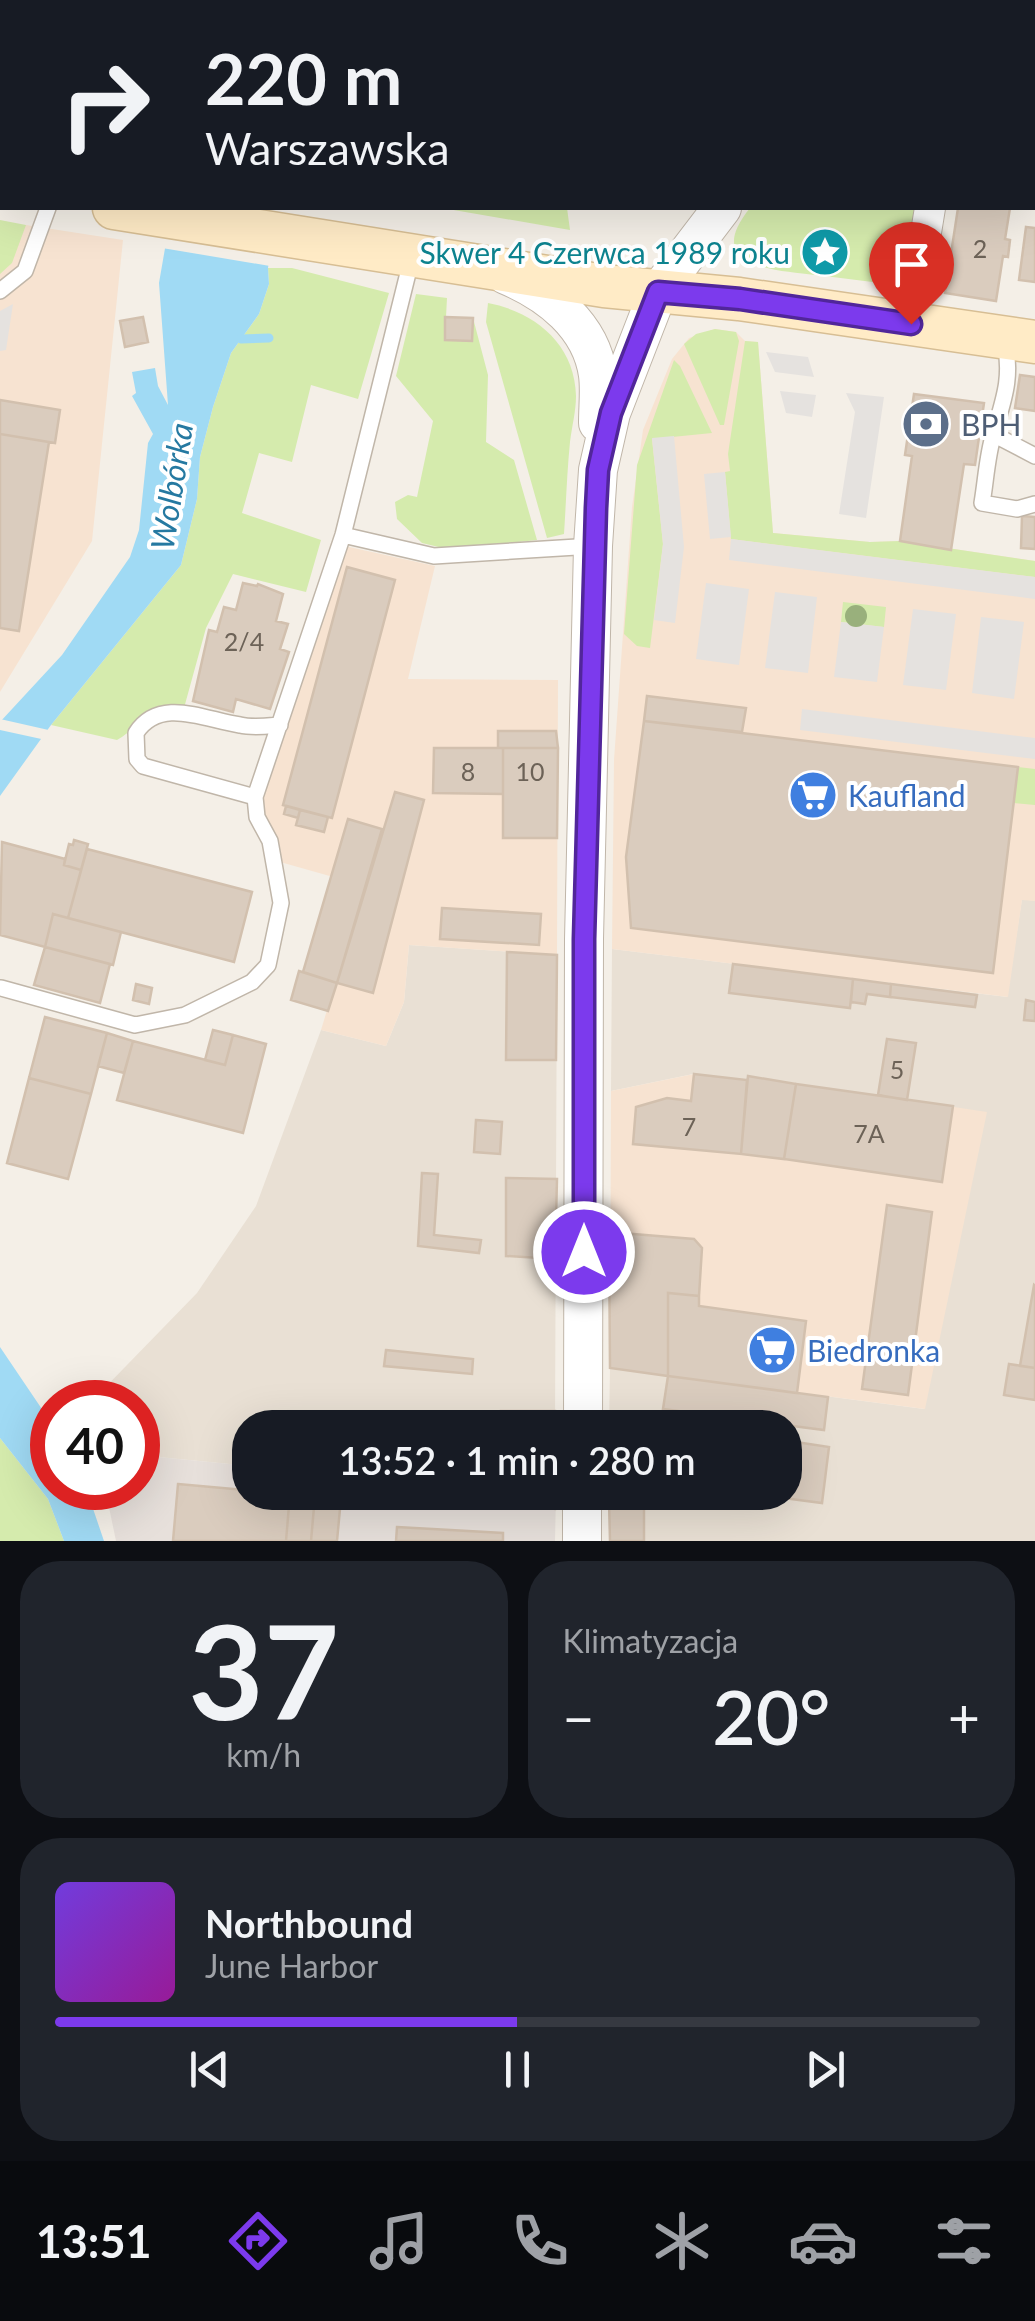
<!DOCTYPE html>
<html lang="pl">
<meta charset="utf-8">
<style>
:root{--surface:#171b24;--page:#20242c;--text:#f1f3f6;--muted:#9ea1a6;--line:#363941;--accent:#7c3aed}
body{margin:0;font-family:Lato,sans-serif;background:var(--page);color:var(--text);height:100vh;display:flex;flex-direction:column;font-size:38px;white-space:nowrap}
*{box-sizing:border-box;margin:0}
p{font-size:32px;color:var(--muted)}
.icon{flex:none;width:55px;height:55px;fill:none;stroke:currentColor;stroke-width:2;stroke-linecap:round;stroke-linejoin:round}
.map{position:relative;height:1541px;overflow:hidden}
.drawer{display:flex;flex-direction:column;gap:20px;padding:20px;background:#0d0f14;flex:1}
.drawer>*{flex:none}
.guide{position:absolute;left:0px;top:0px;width:1035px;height:210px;box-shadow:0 10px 40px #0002;background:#171b24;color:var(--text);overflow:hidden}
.speed{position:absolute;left:30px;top:1380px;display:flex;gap:20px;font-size:50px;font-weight:700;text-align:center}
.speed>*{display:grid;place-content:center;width:130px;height:130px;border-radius:50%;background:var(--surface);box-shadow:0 10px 40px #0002;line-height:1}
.speed .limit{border:15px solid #d22;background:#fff;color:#111}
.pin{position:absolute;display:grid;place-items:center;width:85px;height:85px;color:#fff;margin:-102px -42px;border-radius:50% 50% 50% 0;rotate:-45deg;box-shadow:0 0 10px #0007}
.pin .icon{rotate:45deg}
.me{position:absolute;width:110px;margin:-55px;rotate:0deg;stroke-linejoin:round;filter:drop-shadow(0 0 8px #0008)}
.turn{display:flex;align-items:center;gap:35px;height:210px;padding:0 40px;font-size:45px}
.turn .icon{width:130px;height:130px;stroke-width:2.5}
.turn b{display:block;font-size:70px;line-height:85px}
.big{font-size:75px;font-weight:600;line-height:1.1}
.drawer .widget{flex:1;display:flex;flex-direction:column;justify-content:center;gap:15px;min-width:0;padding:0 35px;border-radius:40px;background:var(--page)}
.drawer .dial{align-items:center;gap:0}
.dial b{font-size:130px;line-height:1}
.song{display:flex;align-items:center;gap:30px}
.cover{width:120px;height:120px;border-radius:15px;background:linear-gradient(135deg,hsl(260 70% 55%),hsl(300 70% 35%))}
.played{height:10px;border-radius:5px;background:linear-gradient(90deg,var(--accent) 50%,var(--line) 50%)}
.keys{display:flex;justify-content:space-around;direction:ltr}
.heat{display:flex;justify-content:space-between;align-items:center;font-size:55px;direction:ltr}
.drawer .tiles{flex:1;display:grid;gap:20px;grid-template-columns:1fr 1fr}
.widget:last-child{grid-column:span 2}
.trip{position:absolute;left:232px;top:1410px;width:570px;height:100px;border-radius:40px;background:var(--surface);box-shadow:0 10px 40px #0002;font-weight:600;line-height:100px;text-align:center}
.tabs{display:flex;height:160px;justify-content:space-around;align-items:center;background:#090b0e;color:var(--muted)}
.tabs .icon{width:70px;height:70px}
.tabs .on{color:var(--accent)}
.tabs b{font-size:45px;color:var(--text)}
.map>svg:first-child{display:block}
.residential{fill:#e9e0d4}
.commercial{fill:#f7e3d1}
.industrial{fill:#e7e0db}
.green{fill:#d5ebad}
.parking{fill:#e5e2df}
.water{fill:#a0daf4}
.pier{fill:#f4efe7}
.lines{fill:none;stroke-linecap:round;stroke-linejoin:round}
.stream{stroke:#a0daf4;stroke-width:9}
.building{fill:#daccbe;stroke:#d2c0ae;stroke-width:2.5}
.service-casing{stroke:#c0b6a9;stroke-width:18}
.minor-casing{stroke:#c0b6a9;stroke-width:32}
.tertiary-casing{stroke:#c0b6a9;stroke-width:40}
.secondary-casing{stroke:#d7be94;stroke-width:45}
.service{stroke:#fff;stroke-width:15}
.minor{stroke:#fff;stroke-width:30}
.tertiary{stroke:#fff;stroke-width:38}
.secondary{stroke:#ffebc6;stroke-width:42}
.tree{fill:#99b07c}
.route-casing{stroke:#51269a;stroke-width:25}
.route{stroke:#7c3aed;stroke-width:18}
.labels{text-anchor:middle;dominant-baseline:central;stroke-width:8;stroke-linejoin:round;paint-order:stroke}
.number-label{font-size:25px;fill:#6c6257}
.culture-label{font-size:30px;fill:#0d838f;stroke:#fff;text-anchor:end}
.service-label{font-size:30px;fill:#4e5e75;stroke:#fff;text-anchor:start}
.shop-label{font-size:30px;fill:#366cbe;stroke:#fff;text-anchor:start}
.water-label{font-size:32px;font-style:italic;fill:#2579a1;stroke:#fff}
</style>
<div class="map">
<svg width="1035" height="1541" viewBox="0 0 1035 1541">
<rect width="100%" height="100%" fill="#f4efe7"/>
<!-- residential -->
<path class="residential" d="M 1022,899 L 1035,901 L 1035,1541 L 610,1541 L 609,1493 L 785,1492 L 785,1428 L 609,1427 L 610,1368 L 924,1409 L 953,1264 L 796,1084 L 749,1076 L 747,1080 L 693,1074 L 611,1091 L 612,949 L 1007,997 Z
M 409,945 L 557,955 L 555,1427 L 250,1428 L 250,1466 L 138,1455 L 138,1402 L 91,1402 L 197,1293 L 256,1206 L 321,1030 L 386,1046 L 404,1002 Z"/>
<!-- commercial -->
<path class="commercial" d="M 554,0 L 835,0 L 833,2 Z
M 26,225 L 123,240 L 92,541 L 0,692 L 0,226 Z
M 715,329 L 736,332 L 745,341 L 758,342 L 773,533 L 870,542 L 900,541 L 1035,561 L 1035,901 L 1022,900 L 1008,997 L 612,949 L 614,760 L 632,507 L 643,430 L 672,359 L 689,338 Z
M 331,543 L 435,566 L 408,679 L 558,680 L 557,955 L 409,945 L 404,1002 L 386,1046 L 321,1030 L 365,886 L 266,858 L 261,799 Z
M 694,1074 L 747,1080 L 748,1076 L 987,1112 L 925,1409 L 610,1368 L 611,1091 Z"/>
<!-- industrial -->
<path class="industrial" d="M 138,1455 L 250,1466 L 250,1492 L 556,1495 L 555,1541 L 116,1541 L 105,1488 L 138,1488 Z"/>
<!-- green -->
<path class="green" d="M 37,0 L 542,0 L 543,2 L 38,2 Z
M 442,208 L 567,208 L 570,230 Z
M 750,208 L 919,208 L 908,276 L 894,285 C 868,281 841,278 815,275 C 773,270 702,267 750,208 Z
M 0,220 L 26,225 L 12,263 L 0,274 Z
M 268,268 L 292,268 L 389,293 L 358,399 L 311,385 L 292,462 L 259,453 L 242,513 L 321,540 L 306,592 L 233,574 L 206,628 L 184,708 C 142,705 148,721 117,740 L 51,725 L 181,565 L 197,499 L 200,457 L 213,407 L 231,353 L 259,314 L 269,284 Z
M 416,294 L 447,298 L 446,317 L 473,318 L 488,375 L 486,442 L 514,460 L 537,540 L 447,549 L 422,543 L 397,519 L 395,502 L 408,495 L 417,497 L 433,421 L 396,376 Z
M 488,303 C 535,312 575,344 576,396 C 576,411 572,426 570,442 C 567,472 566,504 564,534 L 547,538 L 486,322 Z
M 715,329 L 736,332 L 739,341 L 724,425 L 720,425 L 684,344 L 696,334 Z
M 745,341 L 758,342 L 773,533 L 870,542 L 900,541 L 1035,561 L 1035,577 L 731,539 L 725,472 L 730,471 L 728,454 Z
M 674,360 L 680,366 L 712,433 L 652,439 L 663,544 L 650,648 L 637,646 L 624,634 L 637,465 Z
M 843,602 L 886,607 L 884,627 L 841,622 Z
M 1018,767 L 1035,769 L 1035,805 L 1014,803 Z
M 0,1438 L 48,1499 L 64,1541 L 0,1541 Z"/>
<!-- parking -->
<path class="parking" d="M 13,304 L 6,350 L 0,351 L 0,311 Z
M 766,352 L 808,357 L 814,377 L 775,372 Z
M 780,391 L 816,395 L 812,417 L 786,413 Z
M 846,393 L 884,397 L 866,518 L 839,514 L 855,412 Z
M 674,436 L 684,547 L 675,623 L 654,620 L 663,544 L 652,438 Z
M 725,472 L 731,537 L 710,539 L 704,474 Z
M 731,539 L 1035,577 L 1035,599 L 729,560 Z
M 706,583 L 749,589 L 739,665 L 696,659 Z
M 775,592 L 817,597 L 808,673 L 765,668 Z
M 913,609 L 956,614 L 946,690 L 903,685 Z
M 981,617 L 1024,622 L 1014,699 L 972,693 Z
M 841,622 L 884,627 L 877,682 L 834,677 Z
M 802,709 L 1035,738 L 1035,759 L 800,730 Z"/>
<!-- water -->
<path class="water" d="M 172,208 L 278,208 L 268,268 L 269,284 L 259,314 L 231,353 L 213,407 L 200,457 L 197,499 L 181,565 L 51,725 L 0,796 L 0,722 L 62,655 L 130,557 L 139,530 L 148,443 L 153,434 L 132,396 L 136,393 L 132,372 L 155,368 L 158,386 L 168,405 L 159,283 Z
M 0,1347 L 52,1424 L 52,1488 L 86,1488 L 104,1541 L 64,1541 L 48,1499 L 0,1438 Z"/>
<!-- pier -->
<path class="pier" d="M 167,208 L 280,208 L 270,266 L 162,248 Z
M 0,719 L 53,731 L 46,740 L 0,730 Z"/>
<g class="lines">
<!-- stream -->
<path class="stream" d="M 241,339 L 269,338"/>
</g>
<!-- building -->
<path class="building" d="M 584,0 L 817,0 L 815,2 Z
M 958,208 L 1010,208 L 1005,239 L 1010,240 L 1008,257 L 1003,256 L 996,301 L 945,293 Z
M 1026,227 L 1035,228 L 1035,282 L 1019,280 Z
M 143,317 L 148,342 L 125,347 L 120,321 Z
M 445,317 L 473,318 L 472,341 L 445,340 Z
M 1020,375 L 1035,377 L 1035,411 L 1015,408 Z
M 914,394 L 984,403 L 975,465 L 964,464 L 951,550 L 900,541 L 912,456 L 905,455 Z
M 0,400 L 60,410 L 55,443 L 0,434 Z
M 0,434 L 49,442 L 19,631 L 0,628 Z
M 1022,516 L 1035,517 L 1035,549 L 1021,548 Z
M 347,567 L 395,580 L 332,818 L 283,805 Z
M 243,583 L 257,586 L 258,584 L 283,594 L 276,621 L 288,624 L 280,649 L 289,652 L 270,709 L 236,699 L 233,712 L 193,701 L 209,630 L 217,632 L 224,607 L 236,610 Z
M 647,696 L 746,708 L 742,732 L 644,721 Z
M 644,721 L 1018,767 L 993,973 L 631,928 L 626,857 Z
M 498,731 L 556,731 L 558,748 L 498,748 Z
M 434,748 L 503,748 L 503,794 L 433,793 Z
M 503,748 L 558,748 L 557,838 L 503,838 Z
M 395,792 L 424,800 L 373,993 L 337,983 Z
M 286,806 L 300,810 L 298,818 L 284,814 Z
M 300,810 L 328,817 L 324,832 L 296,825 Z
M 348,819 L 382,829 L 337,983 L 303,972 Z
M 74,840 L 88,844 L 81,870 L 64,865 L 69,844 L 73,845 Z
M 2,842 L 65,859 L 64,865 L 81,870 L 68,918 L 53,914 L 45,947 L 0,935 Z
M 87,849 L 252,892 L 234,962 L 68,918 Z
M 442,908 L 541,914 L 539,945 L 440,939 Z
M 53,914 L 121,932 L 113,965 L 45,947 Z
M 45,947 L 110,964 L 100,1003 L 34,985 Z
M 507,952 L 557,955 L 556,1060 L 506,1060 Z
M 733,964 L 853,979 L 850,1008 L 729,993 Z
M 299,971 L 337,983 L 328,1011 L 291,1000 Z
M 853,979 L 891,984 L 890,997 L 867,994 L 865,1004 L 851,1002 Z
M 136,984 L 152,988 L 149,1004 L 133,1000 Z
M 891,984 L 977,995 L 975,1007 L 890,997 Z
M 1026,1000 L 1035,1002 L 1035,1021 L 1024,1020 Z
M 45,1017 L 107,1033 L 91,1094 L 29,1078 Z
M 213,1030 L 233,1035 L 225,1065 L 205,1060 Z
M 107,1033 L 133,1041 L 124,1073 L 98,1066 Z
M 233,1035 L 266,1044 L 243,1133 L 117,1100 L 133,1041 L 225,1065 Z
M 887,1039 L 916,1043 L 907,1100 L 878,1095 Z
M 694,1074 L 747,1080 L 741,1154 L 633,1144 L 636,1107 L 667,1098 L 691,1101 Z
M 748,1076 L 796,1084 L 784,1159 L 741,1154 Z
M 29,1078 L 91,1094 L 68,1179 L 7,1163 Z
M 796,1084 L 953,1106 L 942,1182 L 784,1159 Z
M 476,1120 L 502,1122 L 500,1154 L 474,1152 Z
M 422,1173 L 438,1174 L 434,1235 L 481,1240 L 479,1253 L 418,1246 Z
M 506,1178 L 557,1179 L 555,1259 L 506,1256 Z
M 887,1205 L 932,1212 L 908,1395 L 862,1389 Z
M 609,1232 L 694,1239 L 702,1248 L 699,1296 L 668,1293 L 668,1376 L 610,1368 Z
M 1034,1285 L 1035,1286 L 1035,1368 L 1020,1366 Z
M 668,1293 L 699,1296 L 699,1306 L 806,1321 L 797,1393 L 668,1376 Z
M 386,1350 L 473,1359 L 472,1374 L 384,1366 Z
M 1009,1364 L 1035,1368 L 1035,1400 L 1004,1395 Z
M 668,1376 L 828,1397 L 824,1430 L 663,1409 Z
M 501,1411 L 555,1411 L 555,1428 L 501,1428 Z
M 796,1442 L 829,1447 L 822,1503 L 768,1496 L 769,1492 L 785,1492 L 785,1481 L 791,1481 Z
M 178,1484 L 290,1494 L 286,1541 L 173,1541 Z
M 290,1494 L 315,1496 L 311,1541 L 286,1541 Z
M 533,1494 L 556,1495 L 555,1509 L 533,1507 Z
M 315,1496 L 341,1498 L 337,1541 L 311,1541 Z
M 609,1501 L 644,1502 L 644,1541 L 610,1541 Z
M 397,1527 L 503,1533 L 503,1541 L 396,1541 Z"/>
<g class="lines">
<!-- service casing -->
<g class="service-casing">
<path id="service" d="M 1032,116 L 1035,117
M 0,291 L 25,271 L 48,208
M 1005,341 C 1012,379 1004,398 994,433 C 987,455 986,480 982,503 L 1017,509 L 1035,504
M 993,434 L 1035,456
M 343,535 L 434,556 L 593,546
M 255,797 L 143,766 L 137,759 L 136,733 C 160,696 205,720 240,725 C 253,728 267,726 280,725
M 1,988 L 135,1025 L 185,1015 L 252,982 L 268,965 L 281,903 L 270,841 L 257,817 L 255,797 L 343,535 L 412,257"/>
</g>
<!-- minor casing -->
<g class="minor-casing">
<path id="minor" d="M 911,324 L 930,208"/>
</g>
<!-- tertiary casing -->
<g class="tertiary-casing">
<path id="tertiary" d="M 885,2 L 887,0
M 506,275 C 549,293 591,325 598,375 C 600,390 598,407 598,423
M 583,1428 L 584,939 L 593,546 L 598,470 L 611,413 L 658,292 L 722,208
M 582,1541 L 582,1492"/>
</g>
<!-- secondary casing -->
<g class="secondary-casing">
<path id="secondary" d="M 0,185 L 2,186
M 114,208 L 604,286 L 739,299 L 1035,342"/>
</g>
<!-- service -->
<use href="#service" class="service"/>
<!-- minor -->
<use href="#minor" class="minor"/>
<!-- tertiary -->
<use href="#tertiary" class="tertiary"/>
<!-- secondary -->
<use href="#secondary" class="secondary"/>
</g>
<!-- trees -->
<circle class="tree" cx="856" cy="616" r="11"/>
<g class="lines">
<!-- route casing -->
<g class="route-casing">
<path id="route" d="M 584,1252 L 584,939 L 596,508 L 598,470 L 611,413 L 658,292 L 740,299 L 911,324"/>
</g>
<!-- route -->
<use href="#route" class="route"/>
</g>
<!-- icons -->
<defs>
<g id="sight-disc" transform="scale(2.5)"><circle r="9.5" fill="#0f9aa8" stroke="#fff"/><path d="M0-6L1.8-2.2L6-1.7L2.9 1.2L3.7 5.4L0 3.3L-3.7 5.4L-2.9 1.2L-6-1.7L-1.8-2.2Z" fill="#fff"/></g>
<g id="bank-disc" transform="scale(2.5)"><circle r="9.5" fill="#5c6f8a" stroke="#fff"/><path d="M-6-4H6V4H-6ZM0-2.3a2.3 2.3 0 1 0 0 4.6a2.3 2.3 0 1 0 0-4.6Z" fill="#fff"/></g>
<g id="supermarket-disc" transform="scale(2.5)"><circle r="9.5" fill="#3f7fe0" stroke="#fff"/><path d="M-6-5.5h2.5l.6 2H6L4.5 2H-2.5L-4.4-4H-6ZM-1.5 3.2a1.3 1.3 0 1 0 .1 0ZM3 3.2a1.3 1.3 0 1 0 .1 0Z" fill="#fff"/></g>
</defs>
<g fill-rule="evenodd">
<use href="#sight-disc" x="825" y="252"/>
<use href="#bank-disc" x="926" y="424"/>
<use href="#supermarket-disc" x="813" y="795"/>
<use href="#supermarket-disc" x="772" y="1350"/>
</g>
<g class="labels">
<!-- number labels -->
<g class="number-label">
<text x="980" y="248">2</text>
<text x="244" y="641">2/4</text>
<text x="468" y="771">8</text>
<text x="530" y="771">10</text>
<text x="897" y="1069">5</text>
<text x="689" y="1126">7</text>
<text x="869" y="1133">7A</text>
</g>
<!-- culture labels -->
<g class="culture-label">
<text x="790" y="252">Skwer 4 Czerwca 1989 roku</text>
</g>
<!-- service labels -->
<g class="service-label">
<text x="961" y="424">BPH</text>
</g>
<!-- shop labels -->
<g class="shop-label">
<text x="848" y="795">Kaufland</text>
<text x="807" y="1350">Biedronka</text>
</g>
<!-- water labels -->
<g class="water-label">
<text transform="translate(171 486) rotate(-81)">Wolbórka</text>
</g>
</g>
</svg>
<div class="speed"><div class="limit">40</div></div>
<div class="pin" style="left:911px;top:324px;background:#d93025"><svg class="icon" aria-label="arrive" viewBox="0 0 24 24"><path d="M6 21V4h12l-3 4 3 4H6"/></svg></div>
<svg class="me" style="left:584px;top:1252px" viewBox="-20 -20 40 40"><circle r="17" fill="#7c3aed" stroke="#fff" stroke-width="3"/><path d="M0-11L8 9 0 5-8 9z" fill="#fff"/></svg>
<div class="trip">13:52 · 1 min · 280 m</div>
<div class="guide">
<div class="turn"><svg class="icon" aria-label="right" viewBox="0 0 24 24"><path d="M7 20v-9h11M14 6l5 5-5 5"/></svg><div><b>220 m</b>Warszawska</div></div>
</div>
</div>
<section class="drawer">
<div class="tiles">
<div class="widget dial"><b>37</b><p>km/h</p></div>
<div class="widget"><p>Klimatyzacja</p>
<div class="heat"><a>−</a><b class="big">20°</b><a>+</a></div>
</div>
<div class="widget">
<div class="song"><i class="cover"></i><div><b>Northbound</b><p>June Harbor</p></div></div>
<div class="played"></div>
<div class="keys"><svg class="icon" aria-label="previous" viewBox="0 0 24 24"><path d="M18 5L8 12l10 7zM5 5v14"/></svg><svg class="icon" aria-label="pause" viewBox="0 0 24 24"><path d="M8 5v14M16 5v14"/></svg><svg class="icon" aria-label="next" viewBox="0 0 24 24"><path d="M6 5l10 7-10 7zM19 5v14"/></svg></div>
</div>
</div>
</section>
<nav class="tabs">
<b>13:51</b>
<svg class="icon on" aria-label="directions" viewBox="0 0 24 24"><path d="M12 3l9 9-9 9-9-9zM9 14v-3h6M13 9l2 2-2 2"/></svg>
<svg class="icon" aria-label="music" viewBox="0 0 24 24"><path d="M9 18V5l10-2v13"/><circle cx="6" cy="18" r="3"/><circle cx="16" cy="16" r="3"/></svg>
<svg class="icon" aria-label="phone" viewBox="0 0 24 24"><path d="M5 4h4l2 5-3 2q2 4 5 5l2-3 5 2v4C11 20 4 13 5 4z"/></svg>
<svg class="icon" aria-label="climate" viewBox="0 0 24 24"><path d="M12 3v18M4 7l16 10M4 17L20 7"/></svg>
<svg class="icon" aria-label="car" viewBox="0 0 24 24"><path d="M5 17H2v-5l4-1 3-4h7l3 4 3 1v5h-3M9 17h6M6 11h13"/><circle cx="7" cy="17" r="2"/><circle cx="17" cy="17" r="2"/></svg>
<svg class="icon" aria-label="filters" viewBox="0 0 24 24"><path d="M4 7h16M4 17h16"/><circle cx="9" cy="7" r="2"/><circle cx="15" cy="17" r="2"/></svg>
</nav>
